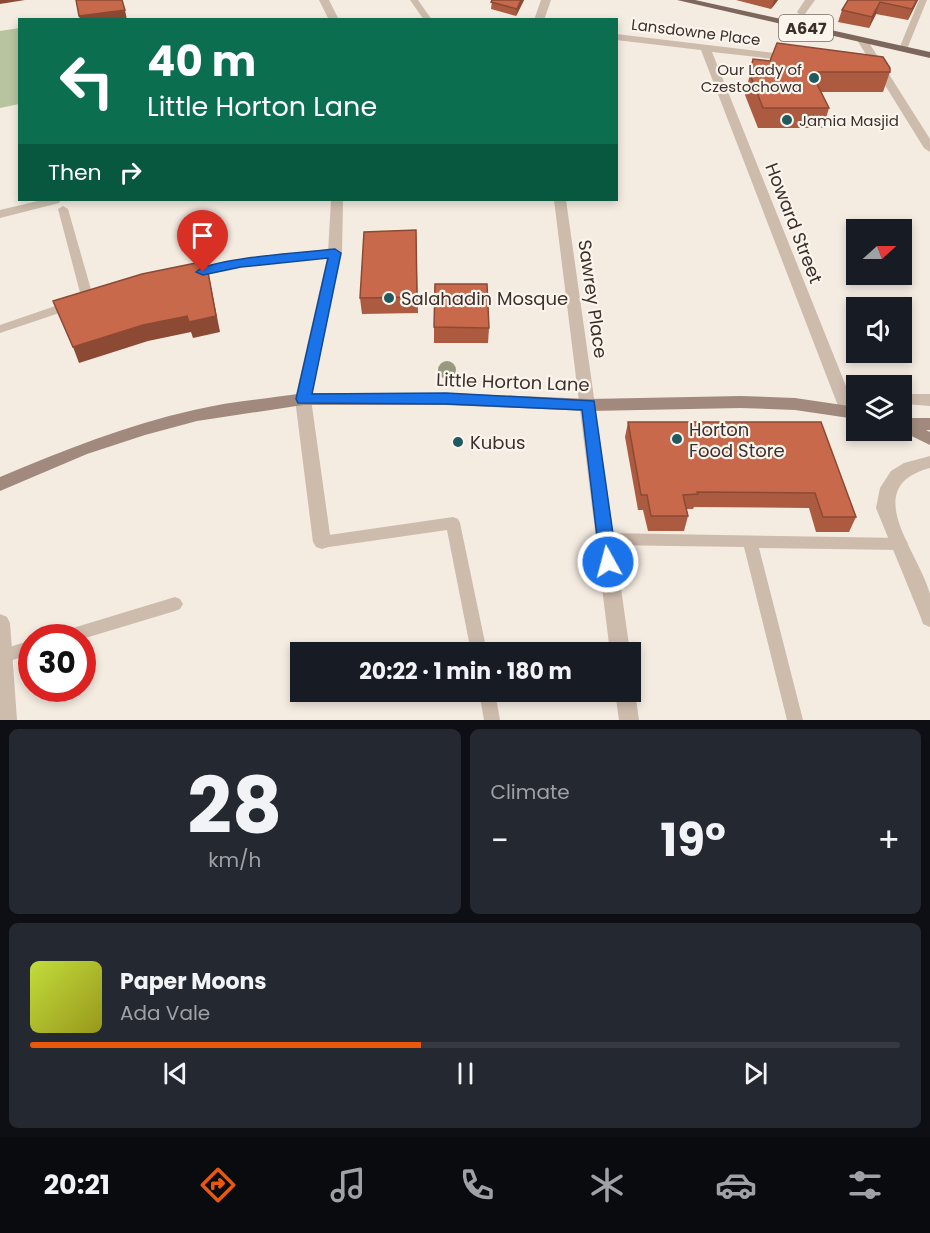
<!DOCTYPE html>
<meta charset="utf-8">
<style>
:root{--surface:#171b24;--page:#242831;--text:#f1f3f6;--muted:#9ea1a6;--line:#363941;--accent:#ea580c}
body{margin:0;font-family:Poppins,sans-serif;background:var(--page);color:var(--text);height:100vh;display:flex;flex-direction:column;font-size:22px;white-space:nowrap}
*{box-sizing:border-box;margin:0}
p{font-size:20px;color:var(--muted)}
.icon{flex:none;width:33px;height:33px;fill:none;stroke:currentColor;stroke-width:2;stroke-linecap:round;stroke-linejoin:round}
.map{position:relative;height:720px;overflow:hidden}
.drawer{display:flex;flex-direction:column;gap:9px;padding:9px;background:#0d0f14;flex:1}
.drawer>*{flex:none}
.hud{position:absolute;left:18px;top:18px;width:600px;height:183px;border-radius:0px;box-shadow:0 3px 9px #0003;background:#0b6e4f;color:#fff;overflow:hidden}
.needle{width:39px;rotate:69deg}
.controls{position:absolute;left:846px;top:219px;display:grid;gap:12px}
.controls a{display:grid;place-items:center;width:66px;height:66px;border-radius:0px;background:var(--surface);box-shadow:0 3px 9px #0003;font-size:30px}
.speed{position:absolute;left:18px;top:624px;display:flex;gap:12px;font-size:30px;font-weight:700;text-align:center}
.speed>*{display:grid;place-content:center;width:78px;height:78px;border-radius:50%;background:var(--surface);box-shadow:0 3px 9px #0003;line-height:1}
.speed .limit{border:9px solid #d22;background:#fff;color:#111}
.pin{position:absolute;display:grid;place-items:center;width:51px;height:51px;color:#fff;margin:-62px -26px;border-radius:50% 50% 50% 0;rotate:-45deg;box-shadow:0 0 6px #0007}
.pin .icon{rotate:45deg}
.me{position:absolute;width:66px;margin:-33px;rotate:353deg;stroke-linejoin:round;filter:drop-shadow(0 0 4px #0008)}
.turn{display:flex;align-items:center;gap:21px;height:126px;padding:0 30px;font-size:27px}
.turn .icon{width:78px;height:78px;stroke-width:2.5}
.turn b{display:block;font-size:42px;line-height:51px}
.then{display:flex;align-items:center;height:57px;padding:0 30px;background:#0003;gap:12px;font-size:22px}
.big{font-size:45px;font-weight:700;line-height:1.1}
.drawer .widget{flex:1;display:flex;flex-direction:column;justify-content:center;gap:9px;min-width:0;padding:0 21px;border-radius:9px;background:var(--page)}
.drawer .dial{align-items:center;gap:0}
.dial b{font-size:78px;line-height:1}
.song{display:flex;align-items:center;gap:18px}
.cover{width:72px;height:72px;border-radius:9px;background:linear-gradient(135deg,hsl(70 70% 55%),hsl(60 70% 35%))}
.played{height:6px;border-radius:3px;background:linear-gradient(90deg,var(--accent) 45%,var(--line) 45%)}
.keys{display:flex;justify-content:space-around;direction:ltr}
.heat{display:flex;justify-content:space-between;align-items:center;font-size:33px;direction:ltr}
.drawer .tiles{flex:1;display:grid;gap:9px;grid-template-columns:1fr 1fr}
.widget:last-child{grid-column:span 2}
.trip{position:absolute;left:290px;top:642px;width:351px;height:60px;border-radius:0px;background:var(--surface);box-shadow:0 3px 9px #0003;font-weight:700;line-height:60px;text-align:center}
.menu{display:flex;height:96px;justify-content:space-around;align-items:center;background:#090b0e;color:var(--muted)}
.menu .icon{width:42px;height:42px}
.menu .current{color:var(--accent)}
.menu b{font-size:27px;color:var(--text)}
.map>svg:first-child{display:block}
.green{fill:#b8c4a0}
.lines{fill:none;stroke-linecap:round;stroke-linejoin:round}
.lane{fill:#cdbbac;fill-rule:evenodd}
.street{fill:#cdbbac;fill-rule:evenodd}
.secondary{fill:#a18a7d;fill-rule:evenodd}
.primary{fill:#7d675c;fill-rule:evenodd}
.tree{fill:#969b7f}
.wall{fill:#ac5a40}
.shaded-wall{fill:#8c4a34}
.building{fill:#c8694b;stroke:#8c4a34;stroke-width:1.5}
.route{fill:#1a73e8;stroke:#114b97;stroke-width:1.5}
.poi-dot{fill:#1f5a5e;stroke:#fbf5ee;stroke-width:2}
.labels{text-anchor:middle;dominant-baseline:central;stroke-width:4.5;stroke-linejoin:round;paint-order:stroke}
.far-street-label{font-size:15px;fill:#3b302b;stroke:#fbf5ee}
.far-poi-label{font-size:15px;fill:#3b302b;stroke:#fbf5ee;text-anchor:end}
.shield{fill:#fbf5ee;stroke:#756b66;stroke-width:1.5}
.shield-label{font-size:16px;font-weight:bold;fill:#3b302b}
.street-label{font-size:18px;fill:#3b302b;stroke:#fbf5ee}
.poi-label{font-size:18px;fill:#3b302b;stroke:#fbf5ee;text-anchor:start}
</style>
<div class="map">
<svg width="930" height="720" viewBox="0 0 930 720">
<rect width="100%" height="100%" fill="#f4ebe1"/>
<!-- green -->
<path class="green" d="M 19,28 L 19,104 L 0,108 L 0,31 Z"/>
<g class="lines">
<!-- lane -->
<path class="lane" d="M 410,0 L 418,0 L 432,20 L 424,20 Z
M 919,0 L 927,0 L 907,49 L 900,51 L 899,49 Z
M 63,206 L 68,209 L 94,300 L 92,303 L 84,303 L 82,300 L 58,209 Z
M 335,250 L 340,253 L 339,255 L 241,267 L 194,277 L 189,273 L 194,269 L 241,261 Z
M 70,301 L 76,305 L 74,308 L 0,333 L 0,325 Z
M 453,517 L 458,519 L 460,523 L 487,652 L 471,652 L 447,530 L 322,548 L 317,546 L 315,542 L 317,538 L 322,536 Z
M 606,533 L 901,538 L 906,540 L 908,544 L 906,548 L 901,550 L 759,548 L 803,720 L 787,720 L 744,547 L 606,545 L 601,543 L 599,539 L 601,535 Z
M 175,597 L 180,599 L 183,604 L 180,609 L 175,611 L 82,639 L 82,638 L 56,638 L 58,633 L 63,631 Z
M 32,640 L 32,654 L 3,663 L 0,662 L 0,650 Z
M 479,692 L 495,692 L 500,720 L 484,720 Z"/>
<!-- street -->
<path class="street" d="M 319,0 L 329,0 L 339,20 L 329,20 Z
M 541,0 L 551,0 L 544,20 L 534,20 Z
M 805,0 L 815,0 L 805,14 L 799,14 L 797,12 Z
M 616,34 L 792,55 L 797,58 L 792,61 L 712,52 L 856,411 L 854,415 L 842,415 L 840,411 L 701,50 L 616,40 Z
M 858,38 L 866,38 L 930,139 L 930,152 L 924,148 L 857,40 Z
M 42,200 L 61,200 L 59,203 L 0,218 L 0,210 Z
M 331,200 L 343,200 L 342,253 L 311,399 L 331,542 L 328,547 L 322,549 L 316,547 L 313,542 L 295,399 L 328,253 Z
M 554,200 L 566,200 L 630,652 L 610,652 Z
M 911,394 L 930,394 L 930,406 L 905,404 L 903,400 L 905,396 Z
M 930,456 L 930,468 C 858,487 919,552 930,594 C 930,604 930,616 930,627 L 923,624 L 921,618 L 876,508 L 880,488 L 891,471 L 904,463 Z
M 0,614 L 7,617 L 10,623 L 17,720 L 0,720 Z
M 630,684 L 635,692 L 639,720 L 619,720 L 615,692 L 630,692 Z"/>
<!-- secondary -->
<path class="secondary" d="M 303,393 L 446,393 L 589,399 L 741,396 L 795,398 L 856,407 L 856,419 L 795,410 L 741,408 L 589,411 L 446,405 L 303,405 L 197,421 L 145,435 L 87,454 L 0,491 L 0,477 C 64,450 127,425 194,410 C 230,401 267,399 303,393 Z
M 902,418 L 930,418 L 930,430 L 926,430 L 930,432 L 930,445 L 899,430 L 902,430 Z"/>
<!-- primary -->
<path class="primary" d="M 677,0 L 695,0 L 930,52 L 930,58 Z"/>
</g>
<!-- trees -->
<circle class="tree" cx="447" cy="370" r="9"/>
<!-- wall -->
<path class="wall" d="M 492,0 L 524,0 L 516,16 L 491,9 Z
M 736,0 L 778,0 L 771,9 Z
M 848,0 L 918,0 L 908,20 L 876,14 L 869,28 L 838,22 L 842,10 Z
M 770,61 L 890,72 L 883,92 L 821,92 L 829,108 L 823,128 L 758,128 L 745,95 L 750,74 Z
M 416,230 L 418,313 L 362,314 L 360,298 Z
M 434,327 L 489,328 L 488,343 L 434,343 Z
M 628,422 L 821,422 L 856,517 L 849,532 L 816,532 L 809,508 L 694,507 L 693,509 L 686,509 L 688,516 L 684,531 L 648,531 L 643,510 L 638,510 L 625,437 Z"/>
<!-- shaded-wall -->
<path class="shaded-wall" d="M 0,0 L 25,0 L 0,4 Z
M 521,0 L 524,0 L 516,16 L 517,9 Z
M 774,0 L 778,0 L 771,9 Z
M 917,0 L 918,0 L 908,20 L 912,9 Z
M 880,2 L 876,14 L 869,28 L 872,17 Z
M 125,10 L 127,20 L 80,20 L 79,16 Z
M 206,261 L 220,332 L 193,338 L 191,332 L 148,341 L 79,363 L 73,347 L 143,325 Z"/>
<!-- building -->
<path class="building" d="M 76,0 L 122,0 L 125,10 L 79,16 Z
M 492,0 L 521,0 L 517,9 L 491,2 Z
M 848,0 L 917,0 L 912,9 L 880,2 L 872,17 L 842,10 Z
M 777,43 L 883,57 L 890,68 L 890,72 L 811,72 L 829,108 L 763,108 L 750,74 L 753,59 L 770,61 Z
M 416,230 L 417,297 L 360,298 L 364,232 Z
M 206,261 L 216,316 L 189,322 L 187,316 L 143,325 L 73,347 L 53,301 L 142,274 Z
M 435,284 L 487,284 L 489,328 L 434,327 Z
M 628,422 L 821,422 L 856,517 L 823,517 L 815,493 L 697,492 L 698,494 L 683,495 L 688,516 L 651,516 L 647,495 L 641,495 Z"/>
<!-- route -->
<path class="route" d="M 335,249 L 341,253 L 312,394 L 446,393 L 594,401 L 617,562 L 614,567 L 608,569 L 603,567 L 600,562 L 582,410 L 446,404 L 298,403 L 296,399 L 328,258 L 241,267 L 203,275 L 196,272 C 209,258 311,252 335,249 Z"/>
<!-- markers -->
<g class="poi-dot">
<circle cx="814" cy="78" r="6"/>
<circle cx="787" cy="120" r="6"/>
<circle cx="389" cy="298" r="6"/>
<circle cx="677" cy="439" r="6"/>
<circle cx="458" cy="442" r="6"/>
</g>
<g class="labels">
<!-- far-street labels -->
<g class="far-street-label">
<text transform="translate(696 32) rotate(7)">Lansdowne Place</text>
</g>
<!-- far-poi labels -->
<g class="far-poi-label">
<text x="802" y="69">Our Lady of<tspan x="802" dy="17">Czestochowa</tspan></text>
<text x="799" y="120" text-anchor="start">Jamia Masjid</text>
</g>
<!-- shield labels -->
<rect class="shield" x="779" y="15" width="54" height="26" rx="4.5"/>
<g class="shield-label">
<text x="806" y="28">A647</text>
</g>
<!-- street labels -->
<g class="street-label">
<text transform="translate(794 223) rotate(69)">Howard Street</text>
<text transform="translate(593 299) rotate(82)">Sawrey Place</text>
<text transform="translate(513 382) rotate(2)">Little Horton Lane</text>
</g>
<!-- poi labels -->
<g class="poi-label">
<text x="401" y="298">Salahadin Mosque</text>
<text x="689" y="429">Horton<tspan x="689" dy="21">Food Store</tspan></text>
<text x="470" y="442">Kubus</text>
</g>
</g>
</svg>
<div class="controls">
<a><svg class="needle" viewBox="-14 -14 28 28"><path d="M0-13l5 13h-10z" fill="#e53935"/><path d="M0 13l5-13h-10z" fill="#9ea1a6"/></svg></a>
<a><svg class="icon" aria-label="sound" viewBox="0 0 24 24"><path d="M4 9h4l5-4v14l-5-4H4zM17 9q2 3 0 6"/></svg></a>
<a><svg class="icon" aria-label="layers" viewBox="0 0 24 24"><path d="M12 4l9 5-9 5-9-5zM3 14l9 5 9-5"/></svg></a>
</div>
<div class="speed"><div class="limit">30</div></div>
<div class="pin" style="left:203px;top:272px;background:#d93025"><svg class="icon" aria-label="arrive" viewBox="0 0 24 24"><path d="M6 21V4h12l-3 4 3 4H6"/></svg></div>
<svg class="me" style="left:608px;top:562px" viewBox="-20 -20 40 40"><circle r="17" fill="#1a73e8" stroke="#fff" stroke-width="3"/><path d="M0-11L8 9 0 5-8 9z" fill="#fff"/></svg>
<div class="trip">20:22 · 1 min · 180 m</div>
<div class="hud">
<div class="turn"><svg class="icon" aria-label="left" viewBox="0 0 24 24"><path d="M17 20v-9H6M10 6l-5 5 5 5"/></svg><div><b>40 m</b>Little Horton Lane</div></div>
<div class="then">Then<svg class="icon" aria-label="right" viewBox="0 0 24 24"><path d="M7 20v-9h11M14 6l5 5-5 5"/></svg></div>
</div>
</div>
<section class="drawer">
<div class="tiles">
<div class="widget dial"><b>28</b><p>km/h</p></div>
<div class="widget"><p>Climate</p>
<div class="heat"><a>−</a><b class="big">19°</b><a>+</a></div>
</div>
<div class="widget">
<div class="song"><i class="cover"></i><div><b>Paper Moons</b><p>Ada Vale</p></div></div>
<div class="played"></div>
<div class="keys"><svg class="icon" aria-label="previous" viewBox="0 0 24 24"><path d="M18 5L8 12l10 7zM5 5v14"/></svg><svg class="icon" aria-label="pause" viewBox="0 0 24 24"><path d="M8 5v14M16 5v14"/></svg><svg class="icon" aria-label="next" viewBox="0 0 24 24"><path d="M6 5l10 7-10 7zM19 5v14"/></svg></div>
</div>
</div>
</section>
<nav class="menu">
<b>20:21</b>
<svg class="icon current" aria-label="directions" viewBox="0 0 24 24"><path d="M12 3l9 9-9 9-9-9zM9 14v-3h6M13 9l2 2-2 2"/></svg>
<svg class="icon" aria-label="music" viewBox="0 0 24 24"><path d="M9 18V5l10-2v13"/><circle cx="6" cy="18" r="3"/><circle cx="16" cy="16" r="3"/></svg>
<svg class="icon" aria-label="phone" viewBox="0 0 24 24"><path d="M5 4h4l2 5-3 2q2 4 5 5l2-3 5 2v4C11 20 4 13 5 4z"/></svg>
<svg class="icon" aria-label="climate" viewBox="0 0 24 24"><path d="M12 3v18M4 7l16 10M4 17L20 7"/></svg>
<svg class="icon" aria-label="car" viewBox="0 0 24 24"><path d="M5 17H2v-5l4-1 3-4h7l3 4 3 1v5h-3M9 17h6M6 11h13"/><circle cx="7" cy="17" r="2"/><circle cx="17" cy="17" r="2"/></svg>
<svg class="icon" aria-label="filters" viewBox="0 0 24 24"><path d="M4 7h16M4 17h16"/><circle cx="9" cy="7" r="2"/><circle cx="15" cy="17" r="2"/></svg>
</nav>
